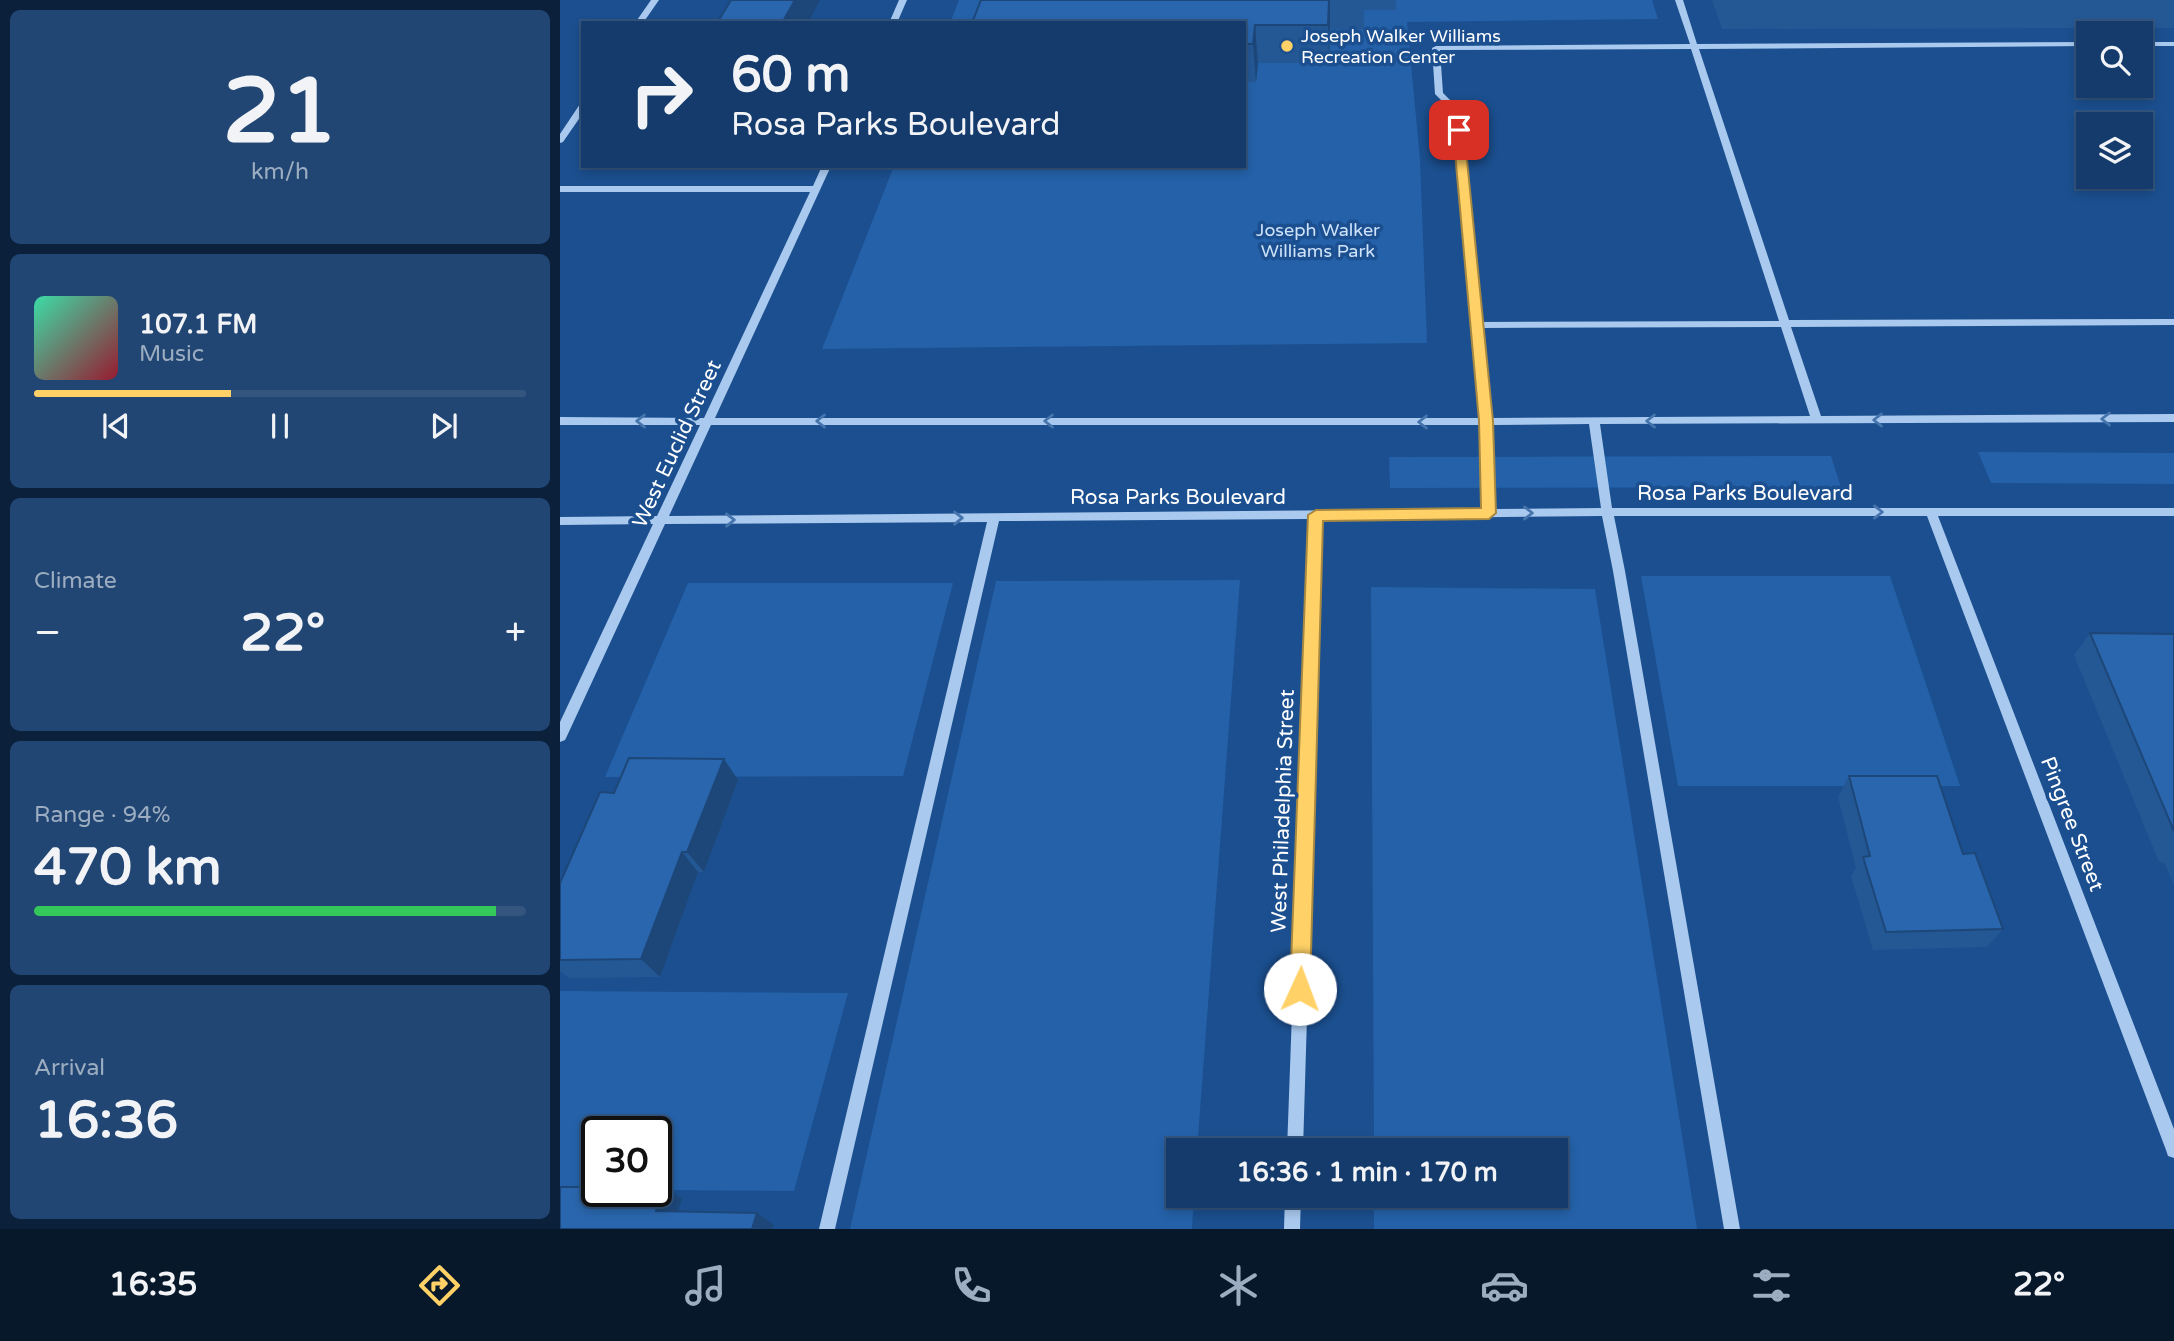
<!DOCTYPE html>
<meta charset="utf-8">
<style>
:root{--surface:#143b6b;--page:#214673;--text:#f1f3f6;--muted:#9dadc1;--line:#33557e;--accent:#ffd166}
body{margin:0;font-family:"Varela Round",sans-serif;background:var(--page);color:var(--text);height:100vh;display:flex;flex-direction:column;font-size:26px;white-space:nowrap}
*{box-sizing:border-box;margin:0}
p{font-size:23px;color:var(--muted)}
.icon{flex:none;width:38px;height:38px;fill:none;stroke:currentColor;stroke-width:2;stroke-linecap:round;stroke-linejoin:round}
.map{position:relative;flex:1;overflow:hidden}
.sheet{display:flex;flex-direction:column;gap:10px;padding:10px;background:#0b203b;width:560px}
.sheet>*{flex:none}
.hud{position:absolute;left:21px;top:21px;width:665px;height:147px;border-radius:0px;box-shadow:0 4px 10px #0003,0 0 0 2px var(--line);background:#143b6b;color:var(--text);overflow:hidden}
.controls{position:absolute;left:1516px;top:21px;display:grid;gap:14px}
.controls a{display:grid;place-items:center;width:77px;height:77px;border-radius:0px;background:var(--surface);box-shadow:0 4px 10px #0003,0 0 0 2px var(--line);font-size:35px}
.speed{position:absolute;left:21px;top:1116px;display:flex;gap:14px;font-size:35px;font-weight:700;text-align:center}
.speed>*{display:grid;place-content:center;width:91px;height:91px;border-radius:50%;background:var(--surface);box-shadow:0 4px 10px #0003,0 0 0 2px var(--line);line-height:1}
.speed .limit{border:4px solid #111;border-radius:10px;background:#fff;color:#111}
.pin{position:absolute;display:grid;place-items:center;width:60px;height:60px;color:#fff;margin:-30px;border-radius:14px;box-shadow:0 4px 10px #0006}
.me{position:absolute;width:77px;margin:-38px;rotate:2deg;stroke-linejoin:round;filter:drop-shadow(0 0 5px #0008)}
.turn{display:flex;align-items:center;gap:24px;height:147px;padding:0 35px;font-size:32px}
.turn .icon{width:91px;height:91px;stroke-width:2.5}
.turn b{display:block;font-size:49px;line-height:60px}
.big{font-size:52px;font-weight:700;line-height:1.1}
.sheet .tile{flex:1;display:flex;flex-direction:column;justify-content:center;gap:10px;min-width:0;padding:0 24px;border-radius:10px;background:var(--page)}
.sheet .dial{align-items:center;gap:0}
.dial b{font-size:91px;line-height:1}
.song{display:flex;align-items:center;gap:21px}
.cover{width:84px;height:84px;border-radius:10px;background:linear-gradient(135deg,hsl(160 70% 55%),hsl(350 70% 35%))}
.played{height:7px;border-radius:4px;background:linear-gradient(90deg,var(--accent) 40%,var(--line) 40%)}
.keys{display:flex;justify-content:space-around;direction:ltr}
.heat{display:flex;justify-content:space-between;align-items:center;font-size:38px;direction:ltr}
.charge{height:10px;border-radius:5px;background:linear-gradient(90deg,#34c759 94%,var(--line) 0)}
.trip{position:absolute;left:606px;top:1138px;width:402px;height:70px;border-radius:0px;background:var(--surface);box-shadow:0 4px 10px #0003,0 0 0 2px var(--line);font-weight:700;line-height:70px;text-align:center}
.menu{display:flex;height:112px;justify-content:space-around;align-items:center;background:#08182b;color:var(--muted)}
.menu .icon{width:49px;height:49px}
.menu .on{color:var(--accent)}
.menu b{font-size:32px;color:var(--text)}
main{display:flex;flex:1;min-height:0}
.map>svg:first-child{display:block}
.green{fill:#2461a8}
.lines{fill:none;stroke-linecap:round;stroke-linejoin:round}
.minor{fill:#a9c9ee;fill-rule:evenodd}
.wall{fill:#245895}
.shaded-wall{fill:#1d4779}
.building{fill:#2a66ad;stroke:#1d4779;stroke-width:2}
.oneway{stroke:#4674ac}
.route{fill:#ffd166;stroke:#a68842;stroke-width:2}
.poi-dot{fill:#ffd166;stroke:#1b4f8f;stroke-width:2.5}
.labels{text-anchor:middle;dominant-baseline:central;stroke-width:7;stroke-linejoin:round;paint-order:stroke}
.far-poi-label{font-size:18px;fill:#fff;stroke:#1b4f8f;text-anchor:start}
.far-park-label{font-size:18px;fill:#cfe3fa;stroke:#1b4f8f}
.street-label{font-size:21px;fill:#fff;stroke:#1b4f8f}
</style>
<main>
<section class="sheet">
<div class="tile dial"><b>21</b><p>km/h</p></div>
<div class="tile">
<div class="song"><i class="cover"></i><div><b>107.1 FM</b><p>Music</p></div></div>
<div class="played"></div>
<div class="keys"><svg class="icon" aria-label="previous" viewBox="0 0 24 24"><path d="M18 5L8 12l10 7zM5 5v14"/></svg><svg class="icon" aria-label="pause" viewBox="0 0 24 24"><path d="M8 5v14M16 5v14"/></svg><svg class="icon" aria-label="next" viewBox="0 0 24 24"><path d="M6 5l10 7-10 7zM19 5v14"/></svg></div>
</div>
<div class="tile"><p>Climate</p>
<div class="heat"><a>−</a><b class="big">22°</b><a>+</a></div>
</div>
<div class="tile"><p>Range · 94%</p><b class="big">470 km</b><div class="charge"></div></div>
<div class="tile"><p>Arrival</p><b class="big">16:36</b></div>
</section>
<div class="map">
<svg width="1614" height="1229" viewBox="0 0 1614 1229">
<rect width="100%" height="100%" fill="#1b4f8f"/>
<!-- green -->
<path class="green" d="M 399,0 L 1092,0 L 1098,19 L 847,22 L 860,159 L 867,343 L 262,349 L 334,166 L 684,166 L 684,23 L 390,23 Z
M 1418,452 L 1614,453 L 1614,484 L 1431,483 Z
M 1271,456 L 1281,487 L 830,488 L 829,457 Z
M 1081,576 L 1330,576 L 1400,786 L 1118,786 Z
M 680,580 L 637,1150 L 618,1150 L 618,1195 L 634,1195 L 632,1229 L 290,1229 L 436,581 Z
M 128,583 L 393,583 L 343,776 L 45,777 Z
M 811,587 L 1035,589 L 1137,1229 L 814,1229 L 814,1195 L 996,1195 L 996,1150 L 814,1150 Z
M 0,991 L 288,993 L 234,1191 L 96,1190 L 96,1132 L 37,1132 L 37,1190 L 0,1190 Z"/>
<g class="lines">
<!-- minor -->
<path class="minor" d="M 91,0 L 99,0 L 83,23 L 75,23 Z
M 339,0 L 347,0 L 337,23 L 329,23 Z
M 1115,0 L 1123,0 L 1137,44 L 1528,42 L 1528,46 L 1139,49 L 1229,320 L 1614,319 L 1614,325 L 1231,327 L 1261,416 L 1614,414 L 1614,422 L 1040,424 L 1052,508 L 1614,508 L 1614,516 L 1378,516 L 1614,1129 L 1614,1158 L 1608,1156 L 1606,1150 L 1367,516 L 1054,516 L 1065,571 L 1180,1229 L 1164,1229 L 1053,571 L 1042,516 L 762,519 L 743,1150 L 727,1150 L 750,519 L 439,521 L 275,1229 L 259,1229 L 427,522 L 105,524 L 7,736 L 5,740 L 0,742 L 0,722 L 93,524 L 0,525 L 0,517 L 97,516 L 140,425 L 0,425 L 0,417 L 144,418 L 250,192 L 0,192 L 0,186 L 253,186 L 262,166 L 271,166 L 155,418 L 920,418 L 893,112 L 875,94 L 872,48 L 876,46 L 1130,44 ZM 1131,49 L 1219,321 L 922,322 L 901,111 L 883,93 L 880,50 ZM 1221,327 L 1250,416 L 931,418 L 922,328 ZM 1029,424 L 1041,508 L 935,509 L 932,425 ZM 151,425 L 921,425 L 923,509 L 109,516 Z
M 1580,42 L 1614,42 L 1614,46 L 1580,46 Z
M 20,104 L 23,104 L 23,113 L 3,142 L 0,143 L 0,134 Z
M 725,1195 L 741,1195 L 740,1229 L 724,1229 Z"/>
</g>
<!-- wall -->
<path class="wall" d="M 421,0 L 836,0 L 836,10 L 804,10 L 804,29 L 770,29 L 769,63 L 698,63 L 696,82 L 684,82 L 684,23 Z
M 1152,0 L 1614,0 L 1614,28 L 1162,29 Z
M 1530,633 L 1614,634 L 1614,885 L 1604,862 L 1599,862 L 1514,655 Z
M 164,759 L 178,780 L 144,872 L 138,872 L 100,977 L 9,978 L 0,971 L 0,883 L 54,793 Z
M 1289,776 L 1403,854 L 1443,929 L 1427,947 L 1313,950 L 1291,876 L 1296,868 L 1278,797 Z"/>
<!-- shaded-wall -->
<path class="shaded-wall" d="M 235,0 L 260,0 L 248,23 L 222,23 Z
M 770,0 L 770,29 L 769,63 L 768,25 Z
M 695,25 L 698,63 L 696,82 L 693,44 Z
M 164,759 L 178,780 L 144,872 L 127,852 Z
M 122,852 L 138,872 L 100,977 L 81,959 Z
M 103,1186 L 122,1199 L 114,1223 L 96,1211 Z
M 197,1213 L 214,1225 L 212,1229 L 192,1229 Z"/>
<!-- building -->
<path class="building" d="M 171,0 L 235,0 L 222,23 L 157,23 Z
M 421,0 L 769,0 L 768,25 L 695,25 L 693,44 L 684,44 L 684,23 L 412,23 Z
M 1530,633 L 1614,634 L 1614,831 Z
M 69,758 L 164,759 L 127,852 L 122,852 L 81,959 L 0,960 L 0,883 L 40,792 L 54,793 Z
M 1289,776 L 1377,776 L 1403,854 L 1415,853 L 1443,929 L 1326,932 L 1303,857 L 1310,856 Z
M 96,1186 L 103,1186 L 96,1211 L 197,1213 L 192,1229 L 0,1229 L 0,1187 L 37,1187 L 37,1192 L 96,1192 Z"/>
<!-- one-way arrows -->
<defs><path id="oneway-chevron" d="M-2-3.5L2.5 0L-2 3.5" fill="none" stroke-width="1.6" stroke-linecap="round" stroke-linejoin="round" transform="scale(1.75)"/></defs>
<g class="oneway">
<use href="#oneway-chevron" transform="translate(1546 419) rotate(180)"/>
<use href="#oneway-chevron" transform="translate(1318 420) rotate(180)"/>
<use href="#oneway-chevron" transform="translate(81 421) rotate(180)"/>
<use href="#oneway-chevron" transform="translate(261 421) rotate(-180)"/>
<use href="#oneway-chevron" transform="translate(489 421) rotate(-180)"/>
<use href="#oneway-chevron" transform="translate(1091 421) rotate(180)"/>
<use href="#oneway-chevron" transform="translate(863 422) rotate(180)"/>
<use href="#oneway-chevron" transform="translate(1318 512)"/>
<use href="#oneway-chevron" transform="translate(968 513)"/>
<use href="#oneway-chevron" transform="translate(398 518) rotate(-1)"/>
<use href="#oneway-chevron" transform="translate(170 520) rotate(-1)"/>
</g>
<!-- route -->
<path class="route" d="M 899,127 L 904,130 L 933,421 L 936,513 L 929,519 L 763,521 L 750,989 L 747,996 L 740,999 L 733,996 L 730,989 L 748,515 L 756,510 L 921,508 L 919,421 L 893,130 Z"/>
<!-- markers -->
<circle class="poi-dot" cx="727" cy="46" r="7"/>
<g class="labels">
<!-- far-poi labels -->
<g class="far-poi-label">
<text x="741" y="36">Joseph Walker Williams<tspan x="741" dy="21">Recreation Center</tspan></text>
</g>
<!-- far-park labels -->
<g class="far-park-label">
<text x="758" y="230">Joseph Walker<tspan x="758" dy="21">Williams Park</tspan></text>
</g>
<!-- street labels -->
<g class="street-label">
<text transform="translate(117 444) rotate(-65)">West Euclid Street</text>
<text x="1185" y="493">Rosa Parks Boulevard</text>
<text x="618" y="497">Rosa Parks Boulevard</text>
<text transform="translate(723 811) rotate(-88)">West Philadelphia Street</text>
<text transform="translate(1512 824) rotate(69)">Pingree Street</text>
</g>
</g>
</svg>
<div class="controls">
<a><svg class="icon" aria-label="search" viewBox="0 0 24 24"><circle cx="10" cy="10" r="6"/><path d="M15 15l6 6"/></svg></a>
<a><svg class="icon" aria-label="layers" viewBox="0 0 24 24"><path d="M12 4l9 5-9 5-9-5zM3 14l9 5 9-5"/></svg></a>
</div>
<div class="speed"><div class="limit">30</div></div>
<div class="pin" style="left:899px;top:130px;background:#d93025"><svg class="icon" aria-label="arrive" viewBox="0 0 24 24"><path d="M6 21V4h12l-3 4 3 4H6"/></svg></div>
<svg class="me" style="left:740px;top:989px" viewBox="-20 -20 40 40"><circle r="19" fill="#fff"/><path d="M0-13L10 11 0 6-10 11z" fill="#ffd166"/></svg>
<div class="trip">16:36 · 1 min · 170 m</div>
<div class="hud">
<div class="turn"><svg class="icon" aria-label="right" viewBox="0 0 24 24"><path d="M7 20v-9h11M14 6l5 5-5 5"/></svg><div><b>60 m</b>Rosa Parks Boulevard</div></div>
</div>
</div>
</main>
<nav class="menu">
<b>16:35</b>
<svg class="icon on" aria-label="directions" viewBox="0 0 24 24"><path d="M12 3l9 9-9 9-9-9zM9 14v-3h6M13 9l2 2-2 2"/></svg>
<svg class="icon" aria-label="music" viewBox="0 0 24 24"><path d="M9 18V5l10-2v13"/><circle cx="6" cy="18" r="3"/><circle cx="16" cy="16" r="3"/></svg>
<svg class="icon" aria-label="phone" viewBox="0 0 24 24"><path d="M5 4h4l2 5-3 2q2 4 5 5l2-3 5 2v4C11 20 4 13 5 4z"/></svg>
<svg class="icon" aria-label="climate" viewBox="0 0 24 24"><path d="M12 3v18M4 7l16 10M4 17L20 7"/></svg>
<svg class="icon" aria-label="car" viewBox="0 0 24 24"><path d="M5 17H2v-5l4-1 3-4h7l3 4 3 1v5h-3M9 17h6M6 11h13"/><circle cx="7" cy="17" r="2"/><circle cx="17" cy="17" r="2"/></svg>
<svg class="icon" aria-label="filters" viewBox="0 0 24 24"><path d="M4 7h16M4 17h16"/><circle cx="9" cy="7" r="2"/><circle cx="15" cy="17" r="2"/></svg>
<b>22°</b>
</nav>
